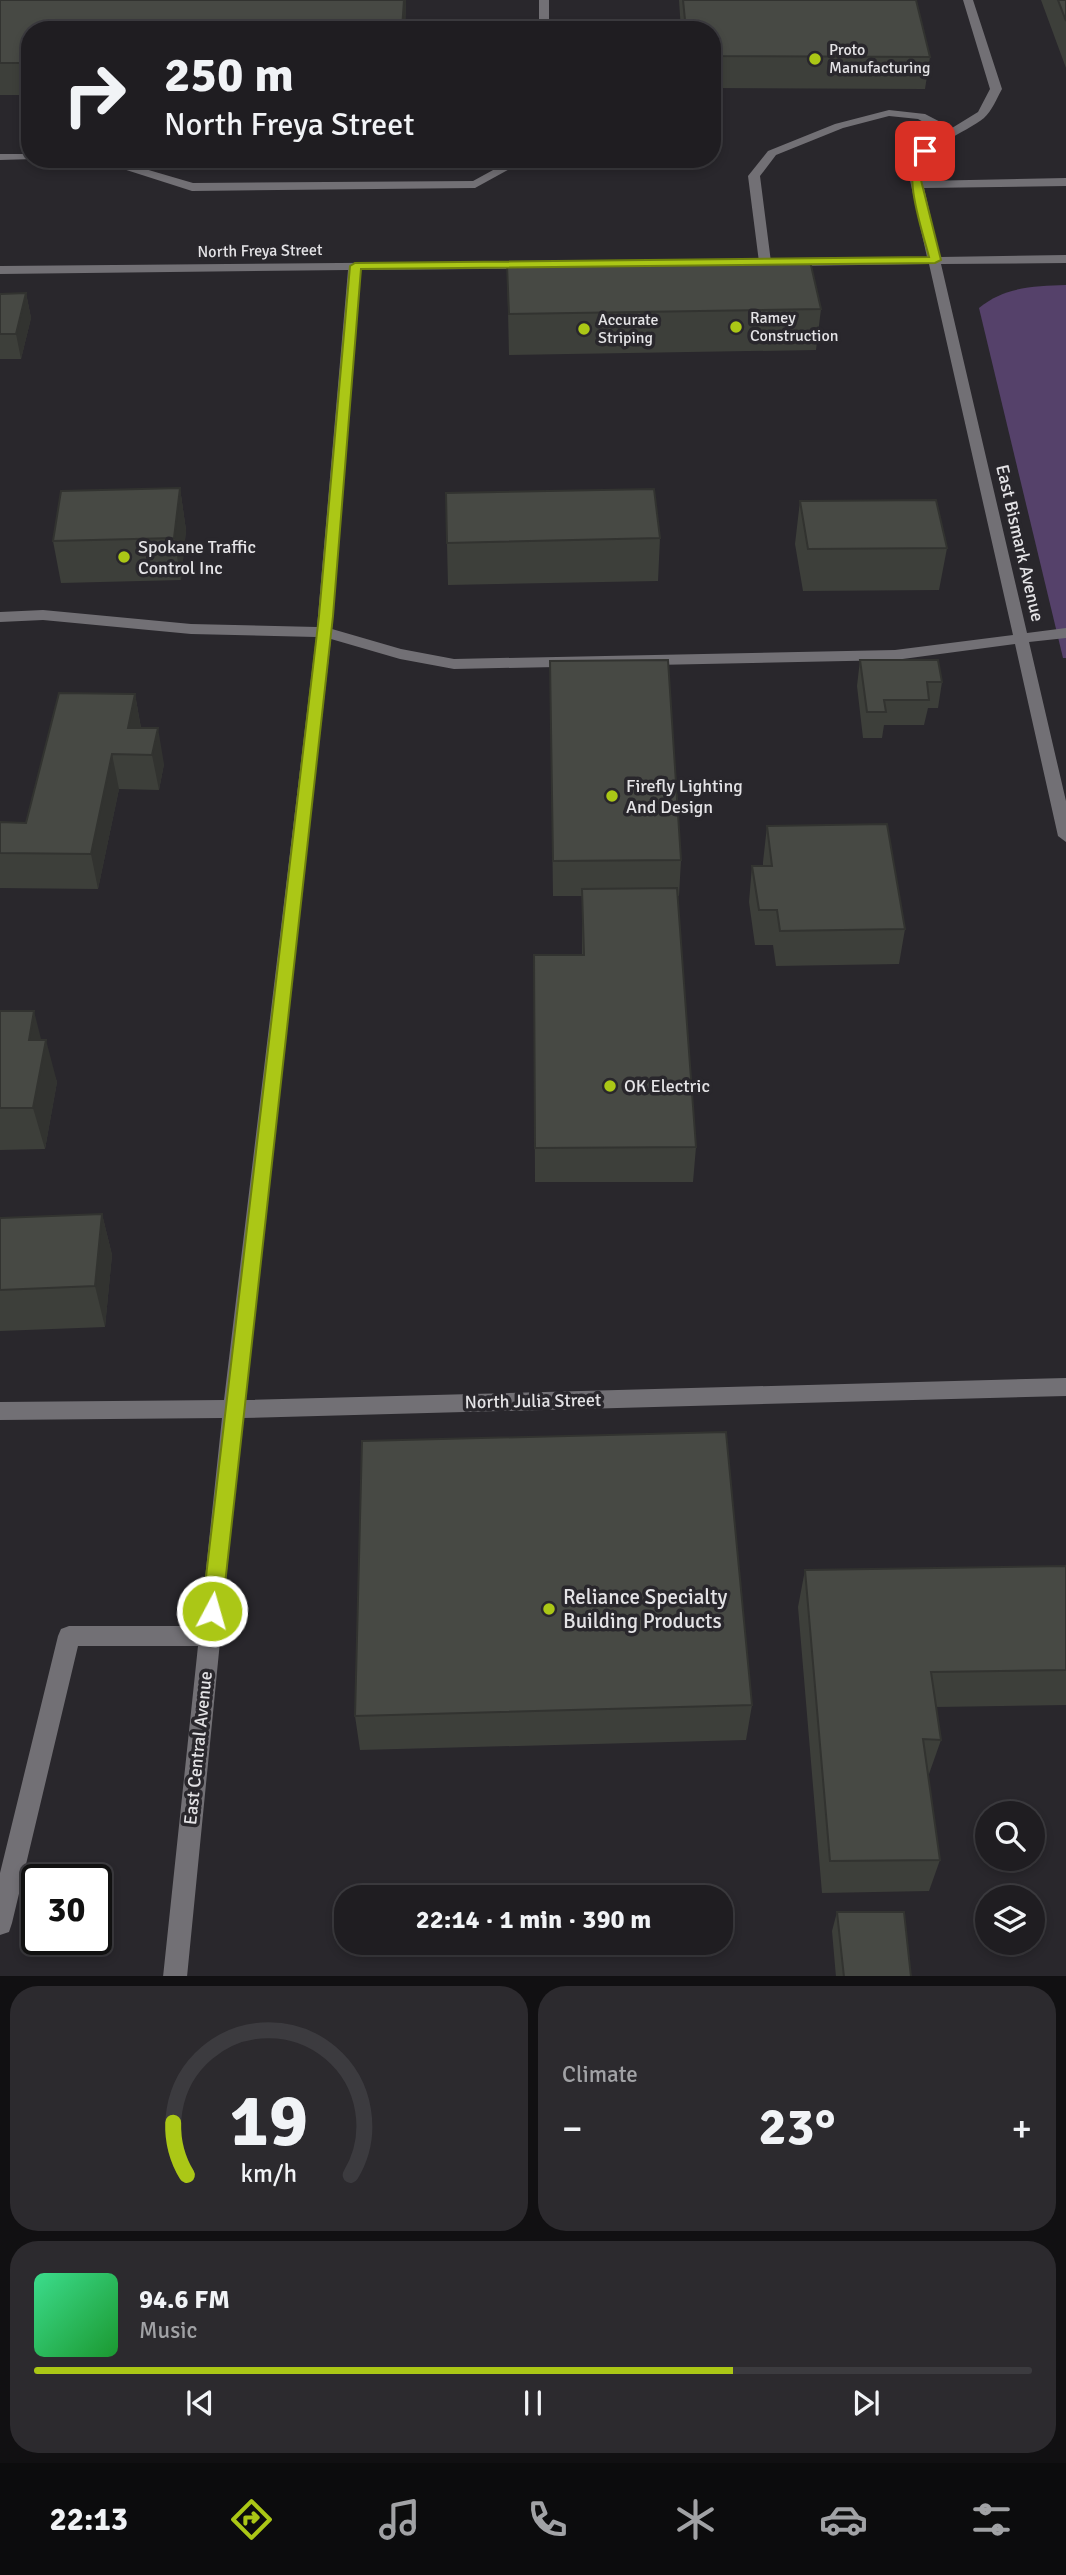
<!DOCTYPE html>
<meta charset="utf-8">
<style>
:root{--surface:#1f1d21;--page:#2c2a2e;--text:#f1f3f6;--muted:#a1a2a5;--line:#3c3b3f;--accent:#abc716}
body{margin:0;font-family:Signika,sans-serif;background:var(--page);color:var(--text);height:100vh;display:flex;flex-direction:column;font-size:26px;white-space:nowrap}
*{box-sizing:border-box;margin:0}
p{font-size:23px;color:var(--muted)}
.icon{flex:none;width:38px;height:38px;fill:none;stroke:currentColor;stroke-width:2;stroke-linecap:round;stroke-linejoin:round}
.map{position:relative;height:1976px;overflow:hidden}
.sheet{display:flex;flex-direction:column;gap:10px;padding:10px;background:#111012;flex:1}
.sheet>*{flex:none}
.banner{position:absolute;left:21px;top:21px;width:700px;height:147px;border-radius:28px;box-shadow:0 4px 10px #0003,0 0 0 2px var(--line);background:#1f1d21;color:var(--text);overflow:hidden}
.buttons{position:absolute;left:975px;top:1801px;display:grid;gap:14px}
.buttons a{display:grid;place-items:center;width:70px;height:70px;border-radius:50%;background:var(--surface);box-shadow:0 4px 10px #0003,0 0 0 2px var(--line);font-size:35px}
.speed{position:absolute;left:21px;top:1864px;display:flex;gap:14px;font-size:35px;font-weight:700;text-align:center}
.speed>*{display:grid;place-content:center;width:91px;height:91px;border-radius:50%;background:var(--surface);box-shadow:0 4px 10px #0003,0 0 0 2px var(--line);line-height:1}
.speed .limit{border:4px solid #111;border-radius:10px;background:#fff;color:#111}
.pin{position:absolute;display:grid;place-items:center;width:60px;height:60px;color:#fff;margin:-30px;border-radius:14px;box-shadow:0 4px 10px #0006}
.me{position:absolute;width:77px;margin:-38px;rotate:6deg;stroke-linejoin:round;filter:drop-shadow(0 0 5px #0008)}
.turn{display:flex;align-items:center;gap:24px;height:147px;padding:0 28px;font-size:32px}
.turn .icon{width:91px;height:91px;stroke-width:2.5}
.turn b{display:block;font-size:49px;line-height:60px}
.big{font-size:52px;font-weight:800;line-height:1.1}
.sheet .tile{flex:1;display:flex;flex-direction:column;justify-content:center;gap:10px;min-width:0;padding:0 24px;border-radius:28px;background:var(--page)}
.sheet .dial{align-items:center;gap:0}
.dial svg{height:182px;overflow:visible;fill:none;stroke:var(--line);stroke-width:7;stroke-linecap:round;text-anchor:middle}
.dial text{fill:var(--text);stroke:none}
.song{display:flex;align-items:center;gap:21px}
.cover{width:84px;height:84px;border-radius:10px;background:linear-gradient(135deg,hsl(150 70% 55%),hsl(130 70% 35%))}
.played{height:7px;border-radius:4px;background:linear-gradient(90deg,var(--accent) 70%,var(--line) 70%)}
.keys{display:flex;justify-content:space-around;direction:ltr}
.heat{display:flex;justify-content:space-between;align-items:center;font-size:38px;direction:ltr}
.sheet .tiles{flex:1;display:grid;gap:10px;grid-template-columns:1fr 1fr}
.tile:last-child{grid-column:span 2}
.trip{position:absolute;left:334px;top:1885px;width:399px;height:70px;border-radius:28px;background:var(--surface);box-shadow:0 4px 10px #0003,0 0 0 2px var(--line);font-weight:800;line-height:70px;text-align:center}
.dock{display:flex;height:112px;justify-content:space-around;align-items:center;background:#0c0c0d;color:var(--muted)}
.dock .icon{width:49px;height:49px}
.dock .current{color:var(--accent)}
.dock b{font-size:32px;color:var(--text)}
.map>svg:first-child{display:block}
.green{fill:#55416a}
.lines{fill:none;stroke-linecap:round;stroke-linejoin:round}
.minor{fill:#727075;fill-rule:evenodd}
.wall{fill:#3d3f3a}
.shaded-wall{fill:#323330}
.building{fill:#474944;stroke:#323330;stroke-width:2}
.route{fill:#abc716;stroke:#6f810e;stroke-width:2}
.poi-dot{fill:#abc716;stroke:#29272c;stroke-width:2.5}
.labels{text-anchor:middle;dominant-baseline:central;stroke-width:7;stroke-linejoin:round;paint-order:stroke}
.far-poi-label{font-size:16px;fill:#e4e3e6;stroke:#29272c;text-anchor:start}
.far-street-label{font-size:16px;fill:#e4e3e6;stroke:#29272c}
.street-label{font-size:18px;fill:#e4e3e6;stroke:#29272c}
.poi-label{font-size:18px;fill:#e4e3e6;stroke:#29272c;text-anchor:start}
.near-poi-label{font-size:21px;fill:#e4e3e6;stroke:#29272c;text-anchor:start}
</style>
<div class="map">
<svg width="1066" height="1977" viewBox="0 0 1066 1977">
<rect width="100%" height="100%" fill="#29272c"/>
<!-- green -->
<path class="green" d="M 1066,285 L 1066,658 L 1063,658 L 979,308 C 1004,287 1034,286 1066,285 Z"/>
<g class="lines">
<!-- minor -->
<path class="minor" d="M 539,0 L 549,0 L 549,30 L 539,30 Z
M 963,0 L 973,0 L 1002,89 C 997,98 992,111 984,118 C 965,134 915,148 922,181 L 1066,178 L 1066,186 L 924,188 L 940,257 L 1066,255 L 1066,263 L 941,264 L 1027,633 L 1066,628 L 1066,638 L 1029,642 L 1066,801 L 1066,842 L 1058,836 L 1015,644 L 895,660 L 454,669 L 400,659 L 331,639 L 244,1400 L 1066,1378 L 1066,1396 L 242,1418 L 187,1977 L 163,1977 L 198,1646 L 78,1646 L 12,1923 L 9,1932 L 0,1935 L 0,1873 L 58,1636 L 61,1629 L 69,1626 L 200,1626 L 222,1418 L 0,1420 L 0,1402 L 224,1400 L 316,637 L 191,634 L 43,620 L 0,622 L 0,612 L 43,610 L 191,624 L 317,627 L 348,270 L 0,274 L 0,266 L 696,260 L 698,263 L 692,267 L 361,270 L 332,629 L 401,649 L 454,659 L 895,650 L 1013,635 L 929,264 L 790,266 L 784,262 L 790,258 L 927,257 L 909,176 L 921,149 L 944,133 L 918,119 L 889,116 L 843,128 L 776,155 L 760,176 L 771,262 L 765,266 L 759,262 L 748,176 L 768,151 L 835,124 L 889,110 L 925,114 L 952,128 L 978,112 L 990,89 Z
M 0,154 L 30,154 L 30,159 L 34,159 L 0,160 Z
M 92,159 L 111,159 L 193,183 L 473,181 L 513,159 L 528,159 L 475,188 L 192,191 Z"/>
</g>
<!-- wall -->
<path class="wall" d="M 0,0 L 406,0 L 405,30 L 30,30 L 30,95 L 0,95 Z
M 679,0 L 916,0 L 930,57 L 925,89 L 712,88 L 712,30 L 681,30 Z
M 1041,0 L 1066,0 L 1066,68 Z
M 507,265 L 821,309 L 816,350 L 509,355 Z
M 26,293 L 31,318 L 21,359 L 0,359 L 0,294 Z
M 180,488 L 186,530 L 181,580 L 61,583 L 53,541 Z
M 800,501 L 947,548 L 939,590 L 803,591 L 795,544 Z
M 660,538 L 658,581 L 448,585 L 447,543 Z
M 860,660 L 942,682 L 938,708 L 928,708 L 924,725 L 884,725 L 882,738 L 863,738 L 857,686 Z
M 550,661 L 681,860 L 679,896 L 677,896 L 696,1147 L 693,1182 L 535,1182 L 534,955 L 582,955 L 582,896 L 553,896 Z
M 135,694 L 141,728 L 164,764 L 159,790 L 119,789 L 98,889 L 0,888 L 0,822 L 26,823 Z
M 767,826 L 905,929 L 899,964 L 776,966 L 773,945 L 755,945 L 749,902 L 752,866 L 763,866 L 763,862 Z
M 0,1011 L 41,1040 L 57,1082 L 45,1149 L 0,1150 Z
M 102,1214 L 112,1255 L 105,1327 L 0,1331 L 0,1218 Z
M 1066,1566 L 1066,1705 L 936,1707 L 941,1740 L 929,1774 L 928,1774 L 940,1860 L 929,1891 L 822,1893 L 798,1607 L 805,1570 Z
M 752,1705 L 746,1740 L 360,1750 L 355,1716 Z
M 837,1912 L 911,1977 L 836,1977 L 832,1931 Z"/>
<!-- shaded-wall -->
<path class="shaded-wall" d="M 404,0 L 406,0 L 405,30 L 402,30 Z
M 26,293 L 31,318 L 21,359 L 16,334 Z
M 180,488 L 186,530 L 181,580 L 174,538 Z
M 135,694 L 141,729 L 128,728 Z
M 158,728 L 164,764 L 159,790 L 152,755 Z
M 112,754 L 119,789 L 98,889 L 91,854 Z
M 34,1011 L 44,1051 L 46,1040 L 57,1082 L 45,1149 L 33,1108 L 29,1040 Z
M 102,1214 L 112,1255 L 105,1327 L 95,1286 Z"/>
<!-- building -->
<path class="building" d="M 0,0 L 404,0 L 402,30 L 30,30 L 30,63 L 0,63 Z
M 683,0 L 916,0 L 930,57 L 712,56 L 712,30 L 686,30 Z
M 1058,0 L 1066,0 L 1066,21 Z
M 810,261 L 821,309 L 509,314 L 507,265 Z
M 26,293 L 16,334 L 0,334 L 0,294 Z
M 180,488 L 174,538 L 53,541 L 61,491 Z
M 654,489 L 660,538 L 447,543 L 446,493 Z
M 936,500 L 947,548 L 808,549 L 800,501 Z
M 668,660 L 681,860 L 553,861 L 550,661 Z
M 860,660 L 938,660 L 942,682 L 927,682 L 929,700 L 884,700 L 886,712 L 867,712 Z
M 59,693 L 135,694 L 128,728 L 158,728 L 152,755 L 112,754 L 91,854 L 0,853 L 0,822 L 26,823 Z
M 887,824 L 905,929 L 780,931 L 777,910 L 759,910 L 752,866 L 772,866 L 767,826 Z
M 677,888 L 696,1147 L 535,1148 L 534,955 L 584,955 L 582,889 Z
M 0,1011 L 34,1011 L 29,1040 L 46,1040 L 33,1108 L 0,1108 Z
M 102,1214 L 95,1286 L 0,1290 L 0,1218 Z
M 726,1432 L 752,1705 L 355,1716 L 362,1441 Z
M 1066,1566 L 1066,1670 L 931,1672 L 941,1740 L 923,1739 L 940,1860 L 830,1861 L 805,1570 Z
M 837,1912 L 904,1912 L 911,1977 L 844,1977 Z"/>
<!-- route -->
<path class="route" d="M 925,148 L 930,151 L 920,176 L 941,260 L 935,263 L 361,269 L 333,616 L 222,1611 L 219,1617 L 212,1620 L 205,1617 L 202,1611 L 319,616 L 350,266 L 355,263 L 929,257 C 923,232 897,162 925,148 Z"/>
<!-- markers -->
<g class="poi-dot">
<circle cx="815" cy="59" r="7"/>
<circle cx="736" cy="327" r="7"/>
<circle cx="584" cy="329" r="7"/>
<circle cx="124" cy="557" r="7"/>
<circle cx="612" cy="796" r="7"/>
<circle cx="610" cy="1086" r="7"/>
<circle cx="549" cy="1609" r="7"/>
</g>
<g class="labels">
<!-- far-poi labels -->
<g class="far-poi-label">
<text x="829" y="50">Proto<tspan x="829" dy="18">Manufacturing</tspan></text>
<text x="750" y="318">Ramey<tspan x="750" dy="18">Construction</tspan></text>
<text x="598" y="320">Accurate<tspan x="598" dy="18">Striping</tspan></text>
</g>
<!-- far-street labels -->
<g class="far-street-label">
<text transform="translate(260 251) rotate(-1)">North Freya Street</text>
</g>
<!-- street labels -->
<g class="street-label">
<text transform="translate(1020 543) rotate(77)">East Bismark Avenue</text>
<text transform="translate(533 1401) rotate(-1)">North Julia Street</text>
<text transform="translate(198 1748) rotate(-84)">East Central Avenue</text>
</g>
<!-- poi labels -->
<g class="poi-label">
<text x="138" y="547">Spokane Traffic<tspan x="138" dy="21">Control Inc</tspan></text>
<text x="626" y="786">Firefly Lighting<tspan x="626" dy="21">And Design</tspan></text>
<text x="624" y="1086">OK Electric</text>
</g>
<!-- near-poi labels -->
<g class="near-poi-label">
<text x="563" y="1597">Reliance Specialty<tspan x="563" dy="24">Building Products</tspan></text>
</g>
</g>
</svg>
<div class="buttons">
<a><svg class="icon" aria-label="search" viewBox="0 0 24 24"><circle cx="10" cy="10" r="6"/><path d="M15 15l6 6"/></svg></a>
<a><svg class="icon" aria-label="layers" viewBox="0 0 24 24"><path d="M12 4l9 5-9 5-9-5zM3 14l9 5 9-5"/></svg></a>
</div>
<div class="speed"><div class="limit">30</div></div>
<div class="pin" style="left:925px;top:151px;background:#d93025"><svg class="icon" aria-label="arrive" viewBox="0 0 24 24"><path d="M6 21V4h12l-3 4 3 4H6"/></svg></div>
<svg class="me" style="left:212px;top:1611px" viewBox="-20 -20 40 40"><circle r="17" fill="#abc716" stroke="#fff" stroke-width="3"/><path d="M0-11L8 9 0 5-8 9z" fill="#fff"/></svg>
<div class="trip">22:14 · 1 min · 390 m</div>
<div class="banner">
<div class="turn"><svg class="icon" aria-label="right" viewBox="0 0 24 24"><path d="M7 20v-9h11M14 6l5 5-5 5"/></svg><div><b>250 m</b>North Freya Street</div></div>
</div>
</div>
<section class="sheet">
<div class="tiles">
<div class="tile dial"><svg viewBox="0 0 100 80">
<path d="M14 69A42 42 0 1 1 86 69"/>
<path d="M14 69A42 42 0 0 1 8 46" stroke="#abc716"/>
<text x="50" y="56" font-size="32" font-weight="700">19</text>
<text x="50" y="72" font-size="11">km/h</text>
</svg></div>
<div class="tile"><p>Climate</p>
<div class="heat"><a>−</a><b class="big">23°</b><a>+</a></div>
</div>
<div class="tile">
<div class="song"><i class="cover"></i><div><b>94.6 FM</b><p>Music</p></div></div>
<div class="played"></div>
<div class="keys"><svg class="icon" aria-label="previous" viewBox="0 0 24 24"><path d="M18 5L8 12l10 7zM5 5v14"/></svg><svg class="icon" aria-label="pause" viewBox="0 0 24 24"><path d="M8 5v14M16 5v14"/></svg><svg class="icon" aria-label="next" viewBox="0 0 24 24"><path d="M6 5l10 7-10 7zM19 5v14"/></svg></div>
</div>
</div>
</section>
<nav class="dock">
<b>22:13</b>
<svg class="icon current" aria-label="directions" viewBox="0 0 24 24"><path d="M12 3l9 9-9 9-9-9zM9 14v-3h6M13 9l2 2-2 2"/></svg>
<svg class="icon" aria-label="music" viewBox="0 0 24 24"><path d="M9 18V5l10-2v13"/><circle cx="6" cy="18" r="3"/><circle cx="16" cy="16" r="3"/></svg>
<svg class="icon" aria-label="phone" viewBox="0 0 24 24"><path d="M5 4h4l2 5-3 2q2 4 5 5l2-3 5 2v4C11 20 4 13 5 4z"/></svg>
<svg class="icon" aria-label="climate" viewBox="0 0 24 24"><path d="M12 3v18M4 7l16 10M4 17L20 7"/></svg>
<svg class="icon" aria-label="car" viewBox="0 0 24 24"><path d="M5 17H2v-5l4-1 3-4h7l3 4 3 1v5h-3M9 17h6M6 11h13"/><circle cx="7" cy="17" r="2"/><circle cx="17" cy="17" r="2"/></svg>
<svg class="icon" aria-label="filters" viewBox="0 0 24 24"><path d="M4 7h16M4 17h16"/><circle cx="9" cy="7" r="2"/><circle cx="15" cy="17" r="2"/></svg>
</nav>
